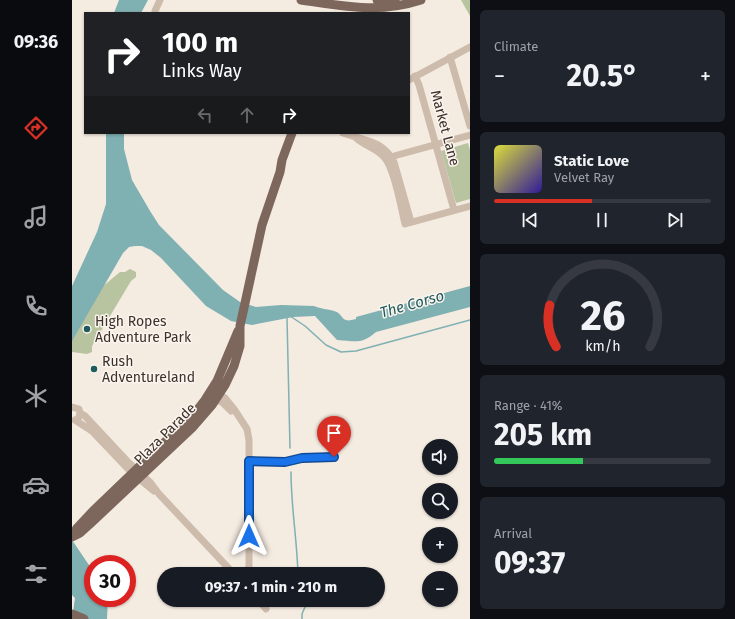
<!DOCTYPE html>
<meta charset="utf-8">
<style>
:root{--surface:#171b24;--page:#20242c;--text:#f1f3f6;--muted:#9ea1a6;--line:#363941;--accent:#d93025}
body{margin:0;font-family:"Fira Sans",sans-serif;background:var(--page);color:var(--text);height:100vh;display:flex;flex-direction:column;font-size:15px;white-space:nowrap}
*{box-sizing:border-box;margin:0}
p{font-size:13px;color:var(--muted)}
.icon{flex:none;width:22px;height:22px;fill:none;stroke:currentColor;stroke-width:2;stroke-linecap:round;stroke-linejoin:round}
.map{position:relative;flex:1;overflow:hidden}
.panel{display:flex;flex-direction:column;gap:10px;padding:10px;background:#0d0f14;width:265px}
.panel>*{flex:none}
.guide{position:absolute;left:12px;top:12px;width:326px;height:122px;border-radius:0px;box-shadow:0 1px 3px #0004;background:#202124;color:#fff;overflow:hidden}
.controls{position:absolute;left:350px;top:439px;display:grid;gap:8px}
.controls a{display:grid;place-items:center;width:36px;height:36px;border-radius:50%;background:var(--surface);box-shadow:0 1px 3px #0004;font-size:20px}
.speed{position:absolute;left:12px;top:555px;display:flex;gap:8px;font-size:20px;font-weight:700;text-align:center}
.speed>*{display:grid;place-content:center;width:52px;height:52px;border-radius:50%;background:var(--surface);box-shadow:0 1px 3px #0004;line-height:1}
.speed .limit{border:6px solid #d22;background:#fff;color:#111}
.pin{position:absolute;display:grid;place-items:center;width:34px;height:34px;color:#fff;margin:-41px -17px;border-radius:50% 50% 50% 0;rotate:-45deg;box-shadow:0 0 4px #0007}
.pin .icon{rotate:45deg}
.me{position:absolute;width:44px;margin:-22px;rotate:0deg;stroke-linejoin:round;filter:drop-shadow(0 0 3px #0008)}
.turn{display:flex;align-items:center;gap:14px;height:84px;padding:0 12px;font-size:18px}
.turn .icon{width:52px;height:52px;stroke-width:2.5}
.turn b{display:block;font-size:28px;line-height:34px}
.lanes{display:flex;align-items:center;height:38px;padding:0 12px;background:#0003;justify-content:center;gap:20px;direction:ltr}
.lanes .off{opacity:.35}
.big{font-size:30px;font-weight:700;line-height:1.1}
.panel .widget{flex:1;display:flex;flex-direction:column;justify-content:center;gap:6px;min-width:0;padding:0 14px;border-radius:6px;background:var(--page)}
.panel .dial{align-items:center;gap:0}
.dial svg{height:104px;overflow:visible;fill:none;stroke:var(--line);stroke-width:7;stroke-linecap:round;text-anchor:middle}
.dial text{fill:var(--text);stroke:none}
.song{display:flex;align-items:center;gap:12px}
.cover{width:48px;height:48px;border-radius:6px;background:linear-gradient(135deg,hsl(60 70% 55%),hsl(250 70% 35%))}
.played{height:4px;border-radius:2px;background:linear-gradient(90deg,var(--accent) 45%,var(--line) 45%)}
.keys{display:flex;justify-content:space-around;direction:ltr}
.heat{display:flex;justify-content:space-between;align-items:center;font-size:22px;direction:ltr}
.charge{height:6px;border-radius:3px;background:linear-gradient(90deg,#34c759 41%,var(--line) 0)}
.trip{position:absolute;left:85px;top:567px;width:228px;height:40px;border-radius:20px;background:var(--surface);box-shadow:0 1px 3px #0004;font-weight:700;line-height:40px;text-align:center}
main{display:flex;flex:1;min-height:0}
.tabs{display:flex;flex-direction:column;width:72px;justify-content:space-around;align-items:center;background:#090b0e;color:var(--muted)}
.tabs .icon{width:28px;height:28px}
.tabs .current{color:var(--accent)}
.tabs b{font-size:18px;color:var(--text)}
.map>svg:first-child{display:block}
.green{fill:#b8c4a0}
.water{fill:#7fb0b2}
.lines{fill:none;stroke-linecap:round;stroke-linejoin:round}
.stream{stroke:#7fb0b2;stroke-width:1.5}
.minor{stroke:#cdbbac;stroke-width:7}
.major{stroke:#7d675c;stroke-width:9}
.route-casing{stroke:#114b97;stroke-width:10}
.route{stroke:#1a73e8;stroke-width:7}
.poi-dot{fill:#1f5a5e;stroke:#fbf5ee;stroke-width:1.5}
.labels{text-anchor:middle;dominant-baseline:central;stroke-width:3;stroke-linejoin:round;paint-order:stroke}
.street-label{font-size:14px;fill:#3b302b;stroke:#fbf5ee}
.poi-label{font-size:14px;fill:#3b302b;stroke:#fbf5ee;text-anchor:start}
.water-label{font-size:15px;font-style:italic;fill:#1f5a5e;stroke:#fbf5ee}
</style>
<main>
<nav class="tabs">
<b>09:36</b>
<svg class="icon current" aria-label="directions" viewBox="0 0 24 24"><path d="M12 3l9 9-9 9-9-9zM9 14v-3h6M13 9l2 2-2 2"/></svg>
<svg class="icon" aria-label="music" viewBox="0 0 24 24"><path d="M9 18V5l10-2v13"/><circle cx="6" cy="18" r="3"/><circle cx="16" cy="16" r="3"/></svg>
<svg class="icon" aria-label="phone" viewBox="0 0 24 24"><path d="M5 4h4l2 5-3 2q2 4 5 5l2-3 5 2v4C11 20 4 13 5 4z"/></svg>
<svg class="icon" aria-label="climate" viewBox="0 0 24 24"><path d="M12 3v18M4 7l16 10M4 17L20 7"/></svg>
<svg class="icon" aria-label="car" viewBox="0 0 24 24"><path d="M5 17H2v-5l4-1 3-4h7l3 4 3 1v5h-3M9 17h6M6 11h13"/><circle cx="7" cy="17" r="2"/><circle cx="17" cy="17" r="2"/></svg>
<svg class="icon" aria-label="filters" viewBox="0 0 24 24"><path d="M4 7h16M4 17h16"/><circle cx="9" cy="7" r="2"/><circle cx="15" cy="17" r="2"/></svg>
</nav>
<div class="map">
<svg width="398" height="619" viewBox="0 0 398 619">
<rect width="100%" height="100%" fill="#f4ebe1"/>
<!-- green -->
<path class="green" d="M 389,0 L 398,0 L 398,16 Z
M 396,143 L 398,150 L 398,199 L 384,203 L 369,151 Z
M 58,269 L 64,272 L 64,277 L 59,281 L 20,346 L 20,352 L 15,354 L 0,352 L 0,312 L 48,272 L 53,272 Z"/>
<!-- water -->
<path class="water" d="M 47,0 L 76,0 L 69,13 L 42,13 Z
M 34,133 L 52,133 L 52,149 L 60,180 L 78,211 L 87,225 L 151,290 L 168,302 L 184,307 L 209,305 L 242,306 C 249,309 255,309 262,311 C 273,314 267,324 284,319 L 284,317 L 398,286 L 398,307 L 304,332 C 289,345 283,341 265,340 L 243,316 L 221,317 L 180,325 L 159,321 L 134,306 L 89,258 L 79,250 L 70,246 L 63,246 L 57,247 L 51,253 L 0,341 L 0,286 L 25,232 L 34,204 Z
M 0,540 L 21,571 L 21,598 L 36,598 L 35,619 L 0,619 L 3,598 L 0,595 Z"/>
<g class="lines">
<!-- stream -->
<path class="stream" d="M 218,316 L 233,326 L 254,345 L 269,352 L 284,351 L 398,320
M 215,318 L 218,448
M 219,472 C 219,506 225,540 226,574
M 230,619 L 230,614 L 236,600"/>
<!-- minor -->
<path class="minor" d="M 83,11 L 88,0
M 378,57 L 398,126
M 343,76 L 347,85 L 382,210
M 337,80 L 398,47
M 271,133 C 292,141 310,139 322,162 L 339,222
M 283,137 C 292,146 303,147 311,156 C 322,166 329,207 333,224 L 398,206
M 315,160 L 322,156 L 398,135
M 143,392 L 153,398 L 162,409 L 175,429 L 177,440 L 177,566 L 174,574
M 140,397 L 151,403 L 159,411
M 0,407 L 7,409 L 8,413 L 7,417
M 8,413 L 13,416 L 55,461 L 78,482 L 87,494 L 162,574
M 3,420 L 20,431 L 60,473 L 82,491
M 177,461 L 213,462 L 230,457 L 262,457
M 186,600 L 194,609"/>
<!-- major -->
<path class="major" d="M 229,0 C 272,6 306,14 349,0
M 305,0 L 323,0
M 0,536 L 5,528 L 21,511 L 123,413 L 133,400 L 145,381 L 166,331
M 0,537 L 8,533 L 18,524 L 120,428 L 140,405 L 153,385 L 162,366 L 168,346 L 168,326 L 190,225 L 208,172 L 210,160 L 220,133
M 0,614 L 12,619"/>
</g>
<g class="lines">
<!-- route casing -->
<g class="route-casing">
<path id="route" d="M 177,536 L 177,461 L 213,462 L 230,458 L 262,457"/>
</g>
<!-- route -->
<use href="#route" class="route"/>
</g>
<!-- markers -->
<g class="poi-dot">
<circle cx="15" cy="329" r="4"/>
<circle cx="22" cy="369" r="4"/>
</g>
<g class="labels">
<!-- street labels -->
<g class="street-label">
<text transform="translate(373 128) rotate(75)">Market Lane</text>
<text transform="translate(93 434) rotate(-45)">Plaza Parade</text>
</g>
<!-- poi labels -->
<g class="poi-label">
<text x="23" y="321">High Ropes<tspan x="23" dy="16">Adventure Park</tspan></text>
<text x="30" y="361">Rush<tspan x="30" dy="16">Adventureland</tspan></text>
</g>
<!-- water labels -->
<g class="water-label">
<text transform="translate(340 304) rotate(-16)">The Corso</text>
</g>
</g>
</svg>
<div class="controls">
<a><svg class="icon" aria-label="sound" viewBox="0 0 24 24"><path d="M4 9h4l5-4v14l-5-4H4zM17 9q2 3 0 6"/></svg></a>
<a><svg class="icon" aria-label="search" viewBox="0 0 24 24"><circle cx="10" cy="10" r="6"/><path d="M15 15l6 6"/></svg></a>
<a>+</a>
<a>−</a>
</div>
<div class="speed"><div class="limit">30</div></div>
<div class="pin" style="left:262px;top:457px;background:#d93025"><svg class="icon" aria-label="arrive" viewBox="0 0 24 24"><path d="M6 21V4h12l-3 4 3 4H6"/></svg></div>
<svg class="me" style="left:177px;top:536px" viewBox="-20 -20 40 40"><path d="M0-17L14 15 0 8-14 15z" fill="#1a73e8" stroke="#fff" stroke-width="4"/></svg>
<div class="trip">09:37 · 1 min · 210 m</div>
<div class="guide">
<div class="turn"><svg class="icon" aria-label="right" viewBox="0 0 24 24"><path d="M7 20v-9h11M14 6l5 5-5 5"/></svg><div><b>100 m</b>Links Way</div></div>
<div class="lanes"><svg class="icon off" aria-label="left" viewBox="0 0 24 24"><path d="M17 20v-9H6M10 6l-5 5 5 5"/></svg><svg class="icon off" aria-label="ahead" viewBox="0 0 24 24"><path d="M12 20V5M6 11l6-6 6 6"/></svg><svg class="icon" aria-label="right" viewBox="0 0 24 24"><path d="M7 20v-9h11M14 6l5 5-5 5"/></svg></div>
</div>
</div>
<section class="panel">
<div class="widget"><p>Climate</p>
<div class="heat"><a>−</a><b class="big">20.5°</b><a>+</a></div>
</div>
<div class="widget">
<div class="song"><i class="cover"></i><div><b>Static Love</b><p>Velvet Ray</p></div></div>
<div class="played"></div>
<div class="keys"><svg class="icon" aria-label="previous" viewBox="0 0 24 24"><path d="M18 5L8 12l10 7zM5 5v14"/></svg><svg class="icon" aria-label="pause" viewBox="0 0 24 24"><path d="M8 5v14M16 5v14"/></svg><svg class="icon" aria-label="next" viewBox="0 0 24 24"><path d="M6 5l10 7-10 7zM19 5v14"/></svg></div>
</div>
<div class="widget dial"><svg viewBox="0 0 100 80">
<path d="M14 69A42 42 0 1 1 86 69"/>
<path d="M14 69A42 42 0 0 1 9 37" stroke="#d93025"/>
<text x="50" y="56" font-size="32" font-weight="700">26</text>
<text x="50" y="72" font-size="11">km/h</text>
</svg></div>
<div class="widget"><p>Range · 41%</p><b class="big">205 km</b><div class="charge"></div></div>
<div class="widget"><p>Arrival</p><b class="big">09:37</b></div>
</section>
</main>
